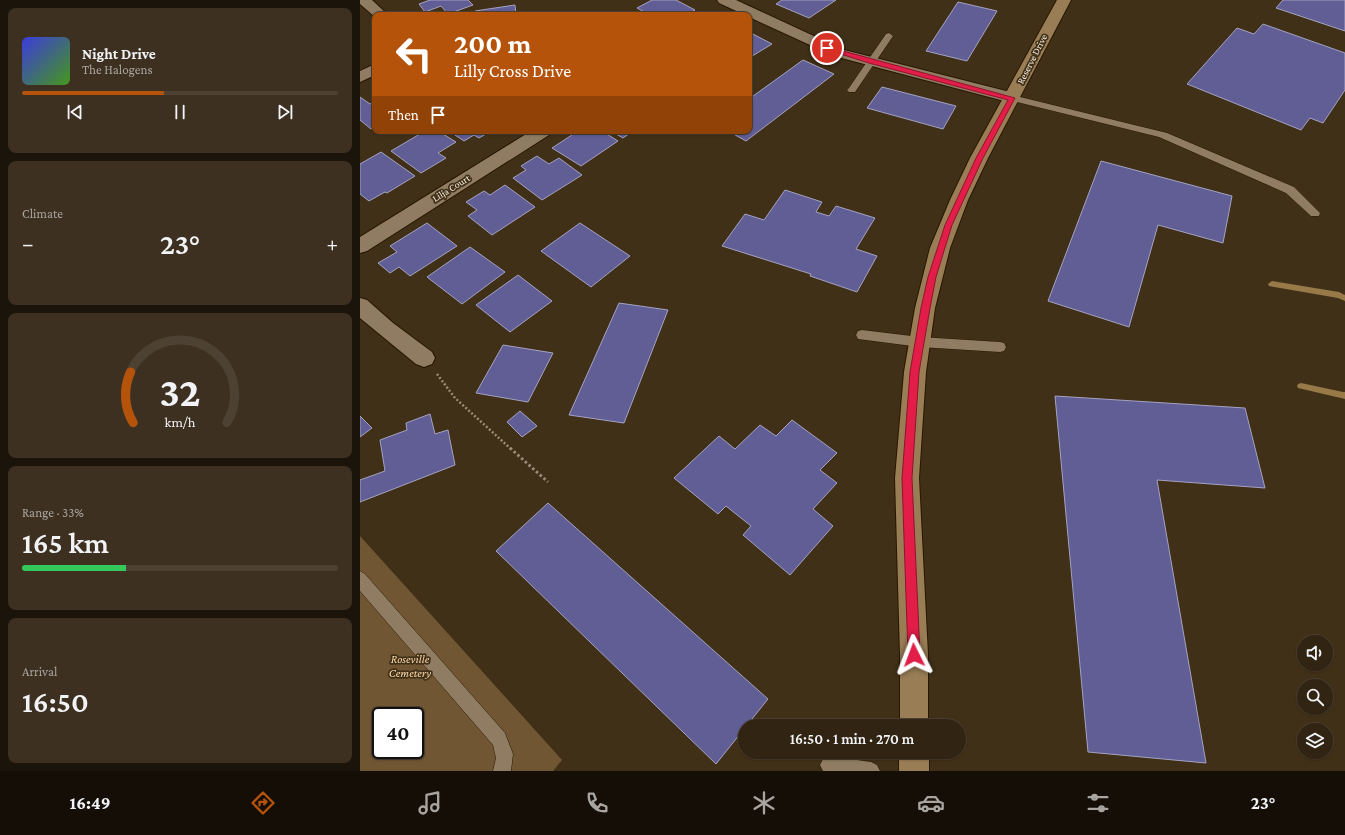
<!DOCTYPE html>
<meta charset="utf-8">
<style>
:root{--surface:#312412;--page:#3d3020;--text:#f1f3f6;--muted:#a8a49f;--line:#4c4132;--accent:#b45309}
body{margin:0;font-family:"Crimson Pro",serif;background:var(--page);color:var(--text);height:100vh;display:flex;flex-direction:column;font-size:15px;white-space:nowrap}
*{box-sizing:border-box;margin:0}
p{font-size:13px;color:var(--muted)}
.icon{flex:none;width:22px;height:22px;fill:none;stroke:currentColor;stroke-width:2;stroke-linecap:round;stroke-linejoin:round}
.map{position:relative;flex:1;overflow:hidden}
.side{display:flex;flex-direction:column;gap:8px;padding:8px;background:#1b140a;width:360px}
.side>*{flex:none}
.banner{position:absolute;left:12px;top:12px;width:380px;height:122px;border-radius:8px;box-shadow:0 1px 3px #0004,0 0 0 1px var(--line);background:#b45309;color:#fff;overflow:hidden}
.buttons{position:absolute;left:937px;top:635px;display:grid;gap:8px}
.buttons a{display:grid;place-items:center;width:36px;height:36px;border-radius:50%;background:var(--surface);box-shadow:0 1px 3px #0004,0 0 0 1px var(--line);font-size:20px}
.speed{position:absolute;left:12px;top:707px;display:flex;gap:8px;font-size:20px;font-weight:700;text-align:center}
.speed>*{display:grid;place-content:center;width:52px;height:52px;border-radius:50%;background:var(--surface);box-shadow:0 1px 3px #0004,0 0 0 1px var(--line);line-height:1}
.speed .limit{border:2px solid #111;border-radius:6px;background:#fff;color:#111}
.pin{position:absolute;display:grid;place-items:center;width:34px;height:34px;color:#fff;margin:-17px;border:2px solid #fff;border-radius:50%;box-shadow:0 1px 4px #0007}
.me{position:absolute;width:44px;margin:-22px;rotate:357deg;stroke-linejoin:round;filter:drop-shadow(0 0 3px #0008)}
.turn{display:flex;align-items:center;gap:14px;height:84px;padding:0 16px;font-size:18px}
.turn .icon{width:52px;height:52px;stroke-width:2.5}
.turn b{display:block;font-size:28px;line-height:34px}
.then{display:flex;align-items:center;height:38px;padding:0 16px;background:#0003;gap:8px;font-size:15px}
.big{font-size:30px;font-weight:600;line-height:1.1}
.side .tile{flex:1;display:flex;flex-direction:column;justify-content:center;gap:6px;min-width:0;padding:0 14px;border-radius:8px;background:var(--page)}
.side .dial{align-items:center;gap:0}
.dial svg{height:104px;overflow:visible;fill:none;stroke:var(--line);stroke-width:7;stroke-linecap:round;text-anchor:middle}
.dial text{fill:var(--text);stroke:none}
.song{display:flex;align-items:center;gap:12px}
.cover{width:48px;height:48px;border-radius:6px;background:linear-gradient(135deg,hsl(240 70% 55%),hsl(100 70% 35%))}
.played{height:4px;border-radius:2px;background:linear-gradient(90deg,var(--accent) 45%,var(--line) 45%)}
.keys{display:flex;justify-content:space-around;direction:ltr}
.heat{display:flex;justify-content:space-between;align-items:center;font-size:22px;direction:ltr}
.charge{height:6px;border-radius:3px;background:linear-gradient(90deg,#34c759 33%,var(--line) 0)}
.trip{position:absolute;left:378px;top:719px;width:228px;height:40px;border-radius:20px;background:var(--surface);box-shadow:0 1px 3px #0004,0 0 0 1px var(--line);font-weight:600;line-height:40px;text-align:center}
.tabs{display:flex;height:64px;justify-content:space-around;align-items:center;background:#140e07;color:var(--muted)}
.tabs .icon{width:28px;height:28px}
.tabs .current{color:var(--accent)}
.tabs b{font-size:18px;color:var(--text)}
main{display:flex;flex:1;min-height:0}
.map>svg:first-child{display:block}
.green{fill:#705633;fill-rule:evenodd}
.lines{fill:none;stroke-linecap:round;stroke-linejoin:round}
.stream{fill:#977a48;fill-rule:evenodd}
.building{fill:#615d95;stroke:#a4a3c2}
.lane-casing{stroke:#271702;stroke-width:1}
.street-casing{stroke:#271702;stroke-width:2}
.secondary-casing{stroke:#271702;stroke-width:2}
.path-far1{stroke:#9a8c78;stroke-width:2.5;stroke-dasharray:2 2;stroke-linecap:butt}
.path{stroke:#9a8c78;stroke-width:3;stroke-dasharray:2.5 2.5;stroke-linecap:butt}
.lane{fill:#8f7c62;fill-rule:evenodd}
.street{fill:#8f7c62;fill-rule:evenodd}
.secondary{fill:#997d55;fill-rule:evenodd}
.route{fill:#e11d48;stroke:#92132f}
.labels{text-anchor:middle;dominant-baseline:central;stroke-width:3.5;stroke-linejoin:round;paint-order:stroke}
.street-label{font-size:10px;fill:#f8eddf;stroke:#413018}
.near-park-label{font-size:12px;font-style:italic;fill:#fad7a9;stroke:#413018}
</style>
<main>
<section class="side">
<div class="tile">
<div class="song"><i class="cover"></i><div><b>Night Drive</b><p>The Halogens</p></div></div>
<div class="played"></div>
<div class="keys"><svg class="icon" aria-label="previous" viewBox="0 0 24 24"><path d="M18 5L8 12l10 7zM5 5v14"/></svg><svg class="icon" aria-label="pause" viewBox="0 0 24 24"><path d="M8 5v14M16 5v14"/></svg><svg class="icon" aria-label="next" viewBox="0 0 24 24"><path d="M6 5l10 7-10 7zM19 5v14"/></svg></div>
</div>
<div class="tile"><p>Climate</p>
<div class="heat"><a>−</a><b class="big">23°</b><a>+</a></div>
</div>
<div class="tile dial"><svg viewBox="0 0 100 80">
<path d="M14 69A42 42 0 1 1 86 69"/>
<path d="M14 69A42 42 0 0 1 12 30" stroke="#b45309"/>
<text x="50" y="56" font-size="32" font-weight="700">32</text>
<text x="50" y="72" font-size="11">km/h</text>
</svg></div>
<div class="tile"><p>Range · 33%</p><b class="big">165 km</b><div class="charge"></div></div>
<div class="tile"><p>Arrival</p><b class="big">16:50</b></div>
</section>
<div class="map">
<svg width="985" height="771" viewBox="0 0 985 771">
<rect width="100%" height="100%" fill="#413018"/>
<!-- green -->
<path class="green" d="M 0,536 L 202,760 L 193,771 L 0,771 ZM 21,716 L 55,716 L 55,750 L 21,750 Z"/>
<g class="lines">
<!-- stream -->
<path class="stream" d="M 912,281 L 979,292 L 985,295 L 985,301 L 978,298 L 909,286 L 908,284 Z
M 941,383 L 983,392 L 985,392 L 985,399 L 938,388 L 937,386 L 938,384 Z"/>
</g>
<!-- building -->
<path class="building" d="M 70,0 L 108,0 L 113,5 L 88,14 L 81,6 L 65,12 L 59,4 Z
M 292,0 L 316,0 L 335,10 L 326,15 L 290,15 L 277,8 Z
M 422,0 L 476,0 L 449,18 L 416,4 Z
M 923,0 L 985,0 L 985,31 L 916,8 Z
M 598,2 L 637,11 L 607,61 L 566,51 Z
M 155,5 L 156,15 L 115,15 L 115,11 Z
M 903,24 L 985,53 L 985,90 L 963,123 L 950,118 L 941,130 L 827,84 L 877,28 L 894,34 Z
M 389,32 L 412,44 L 389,58 Z
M 443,60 L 474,74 L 386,141 L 368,131 L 389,131 L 389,99 Z
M 522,87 L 596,106 L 583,129 L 507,108 Z
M 0,97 L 10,104 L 15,101 L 15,126 L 11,129 L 0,120 Z
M 65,131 L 78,131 L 96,142 L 78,153 L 86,158 L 61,173 L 31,151 Z
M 89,131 L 131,131 L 119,138 L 114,135 L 104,141 Z
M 218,131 L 242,131 L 258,141 L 221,166 L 192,148 Z
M 251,131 L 273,131 L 263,138 Z
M 21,152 L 55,176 L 27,193 L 25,192 L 9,201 L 0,194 L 0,164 Z
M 177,156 L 189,164 L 199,158 L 222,175 L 182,200 L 153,178 L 166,170 L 161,166 Z
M 741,161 L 872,196 L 863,243 L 798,225 L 769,327 L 688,301 Z
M 145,185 L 175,207 L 132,235 L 108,216 L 117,210 L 106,202 L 124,191 L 130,195 Z
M 425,190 L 462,202 L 456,212 L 469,216 L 476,206 L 515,218 L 496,249 L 517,256 L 497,292 L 450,276 L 451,274 L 362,246 L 385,214 L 404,220 Z
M 67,223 L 97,246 L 50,276 L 39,267 L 30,273 L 18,263 L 37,252 L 30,246 Z
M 220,223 L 270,256 L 231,287 L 181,251 Z
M 110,247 L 145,272 L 102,304 L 67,277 Z
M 158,275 L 192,301 L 150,332 L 116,305 Z
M 259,303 L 308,310 L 264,423 L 209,415 Z
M 143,345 L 193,353 L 168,402 L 116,393 Z
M 695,396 L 885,408 L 905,488 L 797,480 L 846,763 L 728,752 Z
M 160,411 L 177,426 L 162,437 L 147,422 Z
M 70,414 L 75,434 L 88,430 L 95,465 L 0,502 L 0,480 L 25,471 L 20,440 L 47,430 L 46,423 Z
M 0,416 L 12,428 L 0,437 Z
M 432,420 L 477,453 L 460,470 L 477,483 L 453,509 L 473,526 L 430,575 L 383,535 L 391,526 L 366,506 L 358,514 L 314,478 L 359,436 L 375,449 L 400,425 L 416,436 Z
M 188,503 L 408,699 L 356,764 L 136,551 Z"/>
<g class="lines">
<!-- lane casing -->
<g class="lane-casing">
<path id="lane" d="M 529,33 L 533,36 L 495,92 L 489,92 L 487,90 L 489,88 L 526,34 Z
M 652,95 L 807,133 L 934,187 L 960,213 L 959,216 L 951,216 L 926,193 L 799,137 L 649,100 L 647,98 Z
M 502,330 L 560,337 L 640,342 L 644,343 L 646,347 L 644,351 L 640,352 L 560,347 L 498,339 L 496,335 L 498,331 Z
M 0,571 L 5,574 L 145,733 L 153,754 L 151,771 L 133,771 L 136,758 L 133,745 L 0,591 Z
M 469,756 L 511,762 L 517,765 L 520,771 L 463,771 L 460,765 L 463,759 Z"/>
</g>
<!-- street casing -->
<g class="street-casing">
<path id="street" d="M 0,0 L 12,0 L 28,15 L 15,15 L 15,17 L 0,4 Z
M 357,0 L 376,0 L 484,50 L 658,94 L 660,98 L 658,102 L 652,103 L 474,56 L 389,17 L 389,15 L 385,15 L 359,3 Z
M 15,64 L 15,75 L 0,82 L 0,71 Z
M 171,131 L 191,131 L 189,135 L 7,251 L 0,253 L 0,237 Z
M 0,298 L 7,300 L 33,323 L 72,352 L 75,358 L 72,364 L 64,367 L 56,364 L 0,318 Z"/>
</g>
<!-- secondary casing -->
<g class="secondary-casing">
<path id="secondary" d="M 697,0 L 711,0 L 628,158 L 608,200 L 590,248 L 575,308 L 566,372 L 559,478 L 568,655 L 568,726 L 540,726 L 540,655 L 535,478 L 544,372 L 555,308 L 570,248 L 590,200 L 610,158 Z
M 539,752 L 569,752 L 569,771 L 539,771 Z"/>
</g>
<!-- path-far1 -->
<path class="path-far1" d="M 77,374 L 95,398 L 151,449"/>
<!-- path -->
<path class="path" d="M 150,448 L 188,482"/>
<!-- lane -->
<use href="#lane" class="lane"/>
<!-- street -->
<use href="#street" class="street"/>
<!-- secondary -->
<use href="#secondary" class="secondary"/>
</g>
<!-- route -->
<path class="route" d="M 465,46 L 655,98 L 623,158 L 592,225 L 576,277 L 570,308 L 559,372 L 552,478 L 560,655 L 558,659 L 554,661 L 550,659 L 548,655 L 542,478 L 550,372 L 561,308 L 568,277 L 585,225 L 616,158 L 648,100 L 509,63 L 465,49 Z"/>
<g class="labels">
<!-- street labels -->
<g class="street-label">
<text transform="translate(672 59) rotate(-63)">Reserve Drive</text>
<text transform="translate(91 188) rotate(-32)">Lilja Court</text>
</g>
<!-- near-park labels -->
<g class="near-park-label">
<text x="50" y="659">Roseville<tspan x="50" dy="14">Cemetery</tspan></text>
</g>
</g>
</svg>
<div class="buttons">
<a><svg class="icon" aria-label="sound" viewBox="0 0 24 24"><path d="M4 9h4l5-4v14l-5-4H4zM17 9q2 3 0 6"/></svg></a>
<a><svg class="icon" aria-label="search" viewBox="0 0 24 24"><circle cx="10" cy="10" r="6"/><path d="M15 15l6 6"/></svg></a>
<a><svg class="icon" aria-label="layers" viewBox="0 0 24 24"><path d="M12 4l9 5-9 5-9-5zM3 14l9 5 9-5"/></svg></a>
</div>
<div class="speed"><div class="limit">40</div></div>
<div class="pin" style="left:467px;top:48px;background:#d93025"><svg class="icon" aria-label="arrive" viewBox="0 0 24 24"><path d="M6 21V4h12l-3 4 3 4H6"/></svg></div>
<svg class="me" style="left:554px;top:655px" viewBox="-20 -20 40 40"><path d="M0-17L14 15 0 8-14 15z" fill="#e11d48" stroke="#fff" stroke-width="4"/></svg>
<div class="trip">16:50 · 1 min · 270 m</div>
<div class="banner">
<div class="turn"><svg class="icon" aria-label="left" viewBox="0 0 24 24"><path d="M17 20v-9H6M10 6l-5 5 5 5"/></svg><div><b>200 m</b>Lilly Cross Drive</div></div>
<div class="then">Then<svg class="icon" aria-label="arrive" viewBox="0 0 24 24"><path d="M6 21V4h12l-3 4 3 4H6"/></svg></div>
</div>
</div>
</main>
<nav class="tabs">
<b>16:49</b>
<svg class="icon current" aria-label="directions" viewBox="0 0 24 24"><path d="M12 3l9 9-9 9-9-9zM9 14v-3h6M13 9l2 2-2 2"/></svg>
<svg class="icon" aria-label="music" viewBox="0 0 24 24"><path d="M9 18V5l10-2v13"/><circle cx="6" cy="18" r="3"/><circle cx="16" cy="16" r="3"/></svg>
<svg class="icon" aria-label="phone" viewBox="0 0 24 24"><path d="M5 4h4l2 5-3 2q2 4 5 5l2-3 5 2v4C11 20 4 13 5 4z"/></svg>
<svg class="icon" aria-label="climate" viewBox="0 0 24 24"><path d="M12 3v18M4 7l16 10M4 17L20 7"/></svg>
<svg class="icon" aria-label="car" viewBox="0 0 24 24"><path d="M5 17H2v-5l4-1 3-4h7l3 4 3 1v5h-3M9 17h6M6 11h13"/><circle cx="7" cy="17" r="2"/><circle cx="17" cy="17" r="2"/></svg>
<svg class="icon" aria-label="filters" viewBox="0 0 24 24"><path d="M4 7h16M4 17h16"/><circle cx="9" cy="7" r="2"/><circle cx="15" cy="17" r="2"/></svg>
<b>23°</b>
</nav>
